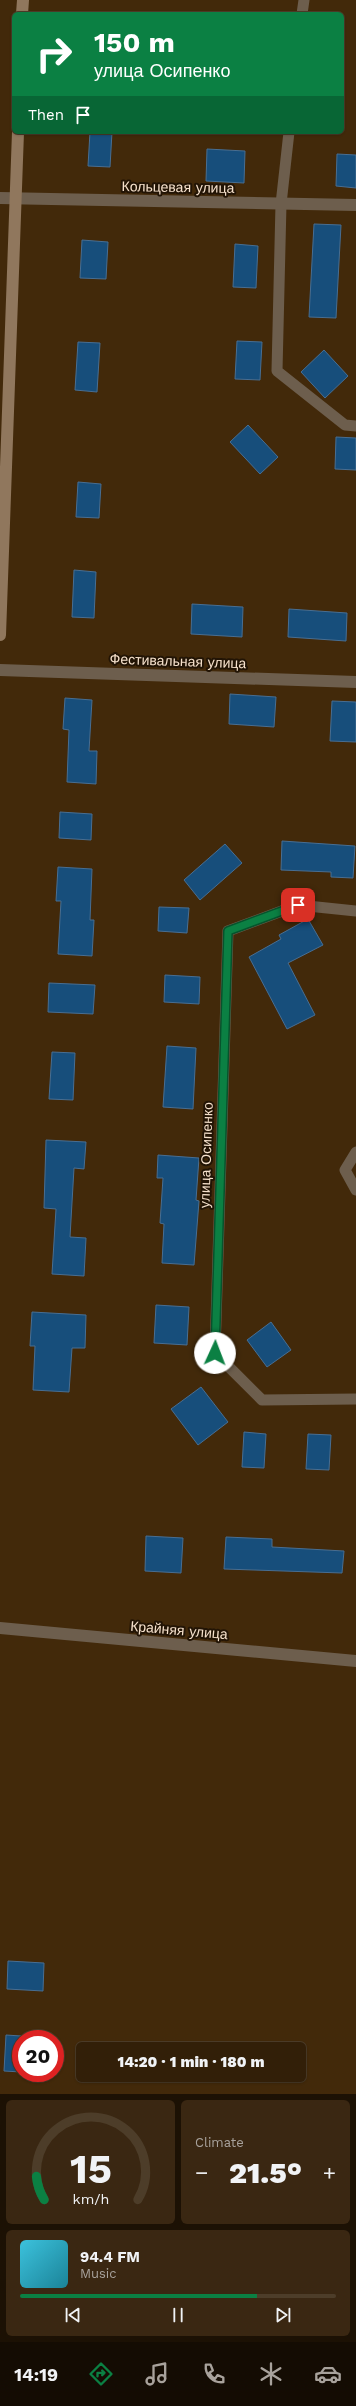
<!DOCTYPE html>
<meta charset="utf-8">
<style>
:root{--surface:#321f08;--page:#3a2712;--text:#f1f3f6;--muted:#a8a29c;--line:#4d3d29;--accent:#0b8043}
body{margin:0;font-family:"Work Sans",sans-serif;background:var(--page);color:var(--text);height:100vh;display:flex;flex-direction:column;font-size:15px;white-space:nowrap}
*{box-sizing:border-box;margin:0}
p{font-size:13px;color:var(--muted)}
.icon{flex:none;width:22px;height:22px;fill:none;stroke:currentColor;stroke-width:2;stroke-linecap:round;stroke-linejoin:round}
.map{position:relative;height:2094px;overflow:hidden}
.panel{display:flex;flex-direction:column;gap:6px;padding:6px;background:#1c1104;flex:1}
.panel>*{flex:none}
.banner{position:absolute;left:12px;top:12px;width:332px;height:122px;border-radius:6px;box-shadow:0 1px 3px #0004,0 0 0 1px var(--line);background:#0b8043;color:#fff;overflow:hidden}
.speed{position:absolute;left:12px;top:2030px;display:flex;gap:8px;font-size:20px;font-weight:700;text-align:center}
.speed>*{display:grid;place-content:center;width:52px;height:52px;border-radius:50%;background:var(--surface);box-shadow:0 1px 3px #0004,0 0 0 1px var(--line);line-height:1}
.speed .limit{border:6px solid #d22;background:#fff;color:#111}
.pin{position:absolute;display:grid;place-items:center;width:34px;height:34px;color:#fff;margin:-17px;border-radius:8px;box-shadow:0 2px 6px #0006}
.me{position:absolute;width:44px;margin:-22px;rotate:2deg;stroke-linejoin:round;filter:drop-shadow(0 0 3px #0008)}
.turn{display:flex;align-items:center;gap:14px;height:84px;padding:0 16px;font-size:18px}
.turn .icon{width:52px;height:52px;stroke-width:2.5}
.turn b{display:block;font-size:28px;line-height:34px}
.then{display:flex;align-items:center;height:38px;padding:0 16px;background:#0003;gap:8px;font-size:15px}
.big{font-size:30px;font-weight:800;line-height:1.1}
.panel .tile{flex:1;display:flex;flex-direction:column;justify-content:center;gap:6px;min-width:0;padding:0 14px;border-radius:6px;background:var(--page)}
.panel .dial{align-items:center;gap:0}
.dial svg{height:104px;overflow:visible;fill:none;stroke:var(--line);stroke-width:7;stroke-linecap:round;text-anchor:middle}
.dial text{fill:var(--text);stroke:none}
.song{display:flex;align-items:center;gap:12px}
.cover{width:48px;height:48px;border-radius:6px;background:linear-gradient(135deg,hsl(190 70% 55%),hsl(190 70% 35%))}
.played{height:4px;border-radius:2px;background:linear-gradient(90deg,var(--accent) 75%,var(--line) 75%)}
.keys{display:flex;justify-content:space-around;direction:ltr}
.heat{display:flex;justify-content:space-between;align-items:center;font-size:22px;direction:ltr}
.panel .tiles{flex:1;display:grid;gap:6px;grid-template-columns:1fr 1fr}
.tile:last-child{grid-column:span 2}
.trip{position:absolute;left:76px;top:2042px;width:230px;height:40px;border-radius:6px;background:var(--surface);box-shadow:0 1px 3px #0004,0 0 0 1px var(--line);font-weight:800;line-height:40px;text-align:center}
.dock{display:flex;height:64px;justify-content:space-around;align-items:center;background:#140c03;color:var(--muted)}
.dock .icon{width:28px;height:28px}
.dock .current{color:var(--accent)}
.dock b{font-size:18px;color:var(--text)}
.map>svg:first-child{display:block}
.building{fill:#174e7b;stroke:#486e92}
.lines{fill:none;stroke-linecap:round;stroke-linejoin:round}
.lane{stroke:#6d5e4d;stroke-width:11}
.street{stroke:#6d5e4d;stroke-width:12}
.secondary{stroke:#90775d;stroke-width:12}
.route-casing{stroke:#07532c;stroke-width:10}
.route{stroke:#0b8043;stroke-width:7}
.labels{text-anchor:middle;dominant-baseline:central;stroke-width:4;stroke-linejoin:round;paint-order:stroke}
.street-label{font-size:14px;fill:#f6e1cc;stroke:#221405}
</style>
<div class="map">
<svg width="356" height="2094" viewBox="0 0 356 2094">
<rect width="100%" height="100%" fill="#42290a"/>
<!-- building -->
<path class="building" d="M 90,132 L 112,132 L 110,167 L 88,166 Z
M 207,149 L 245,151 L 244,183 L 206,181 Z
M 337,154 L 356,155 L 356,188 L 336,186 Z
M 314,224 L 341,225 L 336,318 L 309,317 Z
M 82,240 L 108,242 L 106,279 L 80,278 Z
M 235,244 L 258,246 L 256,288 L 233,287 Z
M 237,341 L 262,342 L 260,380 L 235,379 Z
M 78,342 L 100,343 L 97,392 L 75,390 Z
M 324,350 L 348,376 L 325,398 L 301,372 Z
M 248,425 L 278,457 L 260,474 L 230,442 Z
M 336,437 L 356,438 L 356,470 L 335,469 Z
M 78,482 L 101,484 L 99,518 L 76,517 Z
M 74,570 L 96,572 L 94,618 L 72,617 Z
M 192,604 L 243,607 L 242,637 L 191,634 Z
M 289,609 L 347,613 L 346,641 L 288,637 Z
M 230,694 L 276,697 L 274,727 L 229,724 Z
M 65,698 L 92,700 L 89,751 L 97,751 L 96,784 L 67,782 L 69,730 L 63,729 Z
M 332,701 L 356,702 L 356,742 L 330,741 Z
M 60,812 L 92,814 L 91,840 L 59,838 Z
M 282,841 L 355,846 L 353,878 L 331,877 L 331,872 L 281,870 Z
M 225,844 L 242,863 L 200,900 L 184,880 Z
M 58,867 L 92,869 L 90,920 L 94,920 L 92,956 L 58,954 L 61,901 L 56,901 Z
M 159,907 L 189,908 L 187,933 L 158,931 Z
M 308,919 L 323,945 L 288,963 L 315,1015 L 287,1029 L 249,957 L 281,939 L 279,935 Z
M 165,975 L 200,977 L 199,1004 L 164,1002 Z
M 49,983 L 95,985 L 93,1014 L 48,1012 Z
M 167,1046 L 196,1048 L 193,1109 L 163,1107 Z
M 52,1052 L 75,1053 L 73,1100 L 49,1099 Z
M 46,1140 L 86,1142 L 84,1169 L 74,1168 L 70,1237 L 86,1238 L 84,1276 L 52,1274 L 56,1209 L 44,1208 Z
M 158,1155 L 199,1158 L 196,1200 L 199,1201 L 194,1265 L 162,1263 L 164,1224 L 160,1223 L 163,1178 L 157,1178 Z
M 156,1305 L 189,1307 L 187,1345 L 154,1343 Z
M 32,1312 L 86,1315 L 85,1348 L 72,1348 L 69,1392 L 33,1390 L 35,1346 L 30,1346 Z
M 271,1322 L 291,1350 L 267,1367 L 247,1340 Z
M 201,1387 L 228,1422 L 198,1445 L 171,1409 Z
M 244,1432 L 266,1434 L 264,1468 L 242,1467 Z
M 308,1434 L 331,1435 L 329,1470 L 306,1469 Z
M 146,1536 L 183,1538 L 181,1573 L 145,1571 Z
M 226,1537 L 272,1539 L 272,1547 L 344,1551 L 342,1573 L 224,1569 Z
M 8,1961 L 44,1963 L 43,1991 L 7,1989 Z
M 6,2035 L 21,2036 L 21,2072 L 4,2071 Z"/>
<g class="lines">
<!-- lane -->
<path class="lane" d="M 302,14 L 304,0
M 289,132 L 281,204 L 277,371 L 345,425 L 356,426
M 356,911 L 298,905 L 228,931 L 215,1353 L 262,1400 L 356,1399
M 356,1152 L 345,1170 L 356,1190"/>
<!-- street -->
<path class="street" d="M 0,198 L 356,205
M 0,670 L 356,682
M 0,1628 L 356,1661"/>
<!-- secondary -->
<path class="secondary" d="M 22,14 L 23,0
M 0,635 L 18,132"/>
</g>
<g class="lines">
<!-- route casing -->
<g class="route-casing">
<path id="route" d="M 215,1353 L 228,931 L 298,905"/>
</g>
<!-- route -->
<use href="#route" class="route"/>
</g>
<g class="labels">
<!-- street labels -->
<g class="street-label">
<text transform="translate(178 187) rotate(1)">Кольцевая улица</text>
<text transform="translate(178 661) rotate(2)">Фестивальная улица</text>
<text transform="translate(206 1155) rotate(-88)">улица Осипенко</text>
<text transform="translate(179 1630) rotate(5)">Крайняя улица</text>
</g>
</g>
</svg>
<div class="speed"><div class="limit">20</div></div>
<div class="pin" style="left:298px;top:905px;background:#d93025"><svg class="icon" aria-label="arrive" viewBox="0 0 24 24"><path d="M6 21V4h12l-3 4 3 4H6"/></svg></div>
<svg class="me" style="left:215px;top:1353px" viewBox="-20 -20 40 40"><circle r="19" fill="#fff"/><path d="M0-13L10 11 0 6-10 11z" fill="#0b8043"/></svg>
<div class="trip">14:20 · 1 min · 180 m</div>
<div class="banner">
<div class="turn"><svg class="icon" aria-label="right" viewBox="0 0 24 24"><path d="M7 20v-9h11M14 6l5 5-5 5"/></svg><div><b>150 m</b>улица Осипенко</div></div>
<div class="then">Then<svg class="icon" aria-label="arrive" viewBox="0 0 24 24"><path d="M6 21V4h12l-3 4 3 4H6"/></svg></div>
</div>
</div>
<section class="panel">
<div class="tiles">
<div class="tile dial"><svg viewBox="0 0 100 80">
<path d="M14 69A42 42 0 1 1 86 69"/>
<path d="M14 69A42 42 0 0 1 8 51" stroke="#0b8043"/>
<text x="50" y="56" font-size="32" font-weight="700">15</text>
<text x="50" y="72" font-size="11">km/h</text>
</svg></div>
<div class="tile"><p>Climate</p>
<div class="heat"><a>−</a><b class="big">21.5°</b><a>+</a></div>
</div>
<div class="tile">
<div class="song"><i class="cover"></i><div><b>94.4 FM</b><p>Music</p></div></div>
<div class="played"></div>
<div class="keys"><svg class="icon" aria-label="previous" viewBox="0 0 24 24"><path d="M18 5L8 12l10 7zM5 5v14"/></svg><svg class="icon" aria-label="pause" viewBox="0 0 24 24"><path d="M8 5v14M16 5v14"/></svg><svg class="icon" aria-label="next" viewBox="0 0 24 24"><path d="M6 5l10 7-10 7zM19 5v14"/></svg></div>
</div>
</div>
</section>
<nav class="dock">
<b>14:19</b>
<svg class="icon current" aria-label="directions" viewBox="0 0 24 24"><path d="M12 3l9 9-9 9-9-9zM9 14v-3h6M13 9l2 2-2 2"/></svg>
<svg class="icon" aria-label="music" viewBox="0 0 24 24"><path d="M9 18V5l10-2v13"/><circle cx="6" cy="18" r="3"/><circle cx="16" cy="16" r="3"/></svg>
<svg class="icon" aria-label="phone" viewBox="0 0 24 24"><path d="M5 4h4l2 5-3 2q2 4 5 5l2-3 5 2v4C11 20 4 13 5 4z"/></svg>
<svg class="icon" aria-label="climate" viewBox="0 0 24 24"><path d="M12 3v18M4 7l16 10M4 17L20 7"/></svg>
<svg class="icon" aria-label="car" viewBox="0 0 24 24"><path d="M5 17H2v-5l4-1 3-4h7l3 4 3 1v5h-3M9 17h6M6 11h13"/><circle cx="7" cy="17" r="2"/><circle cx="17" cy="17" r="2"/></svg>
</nav>
